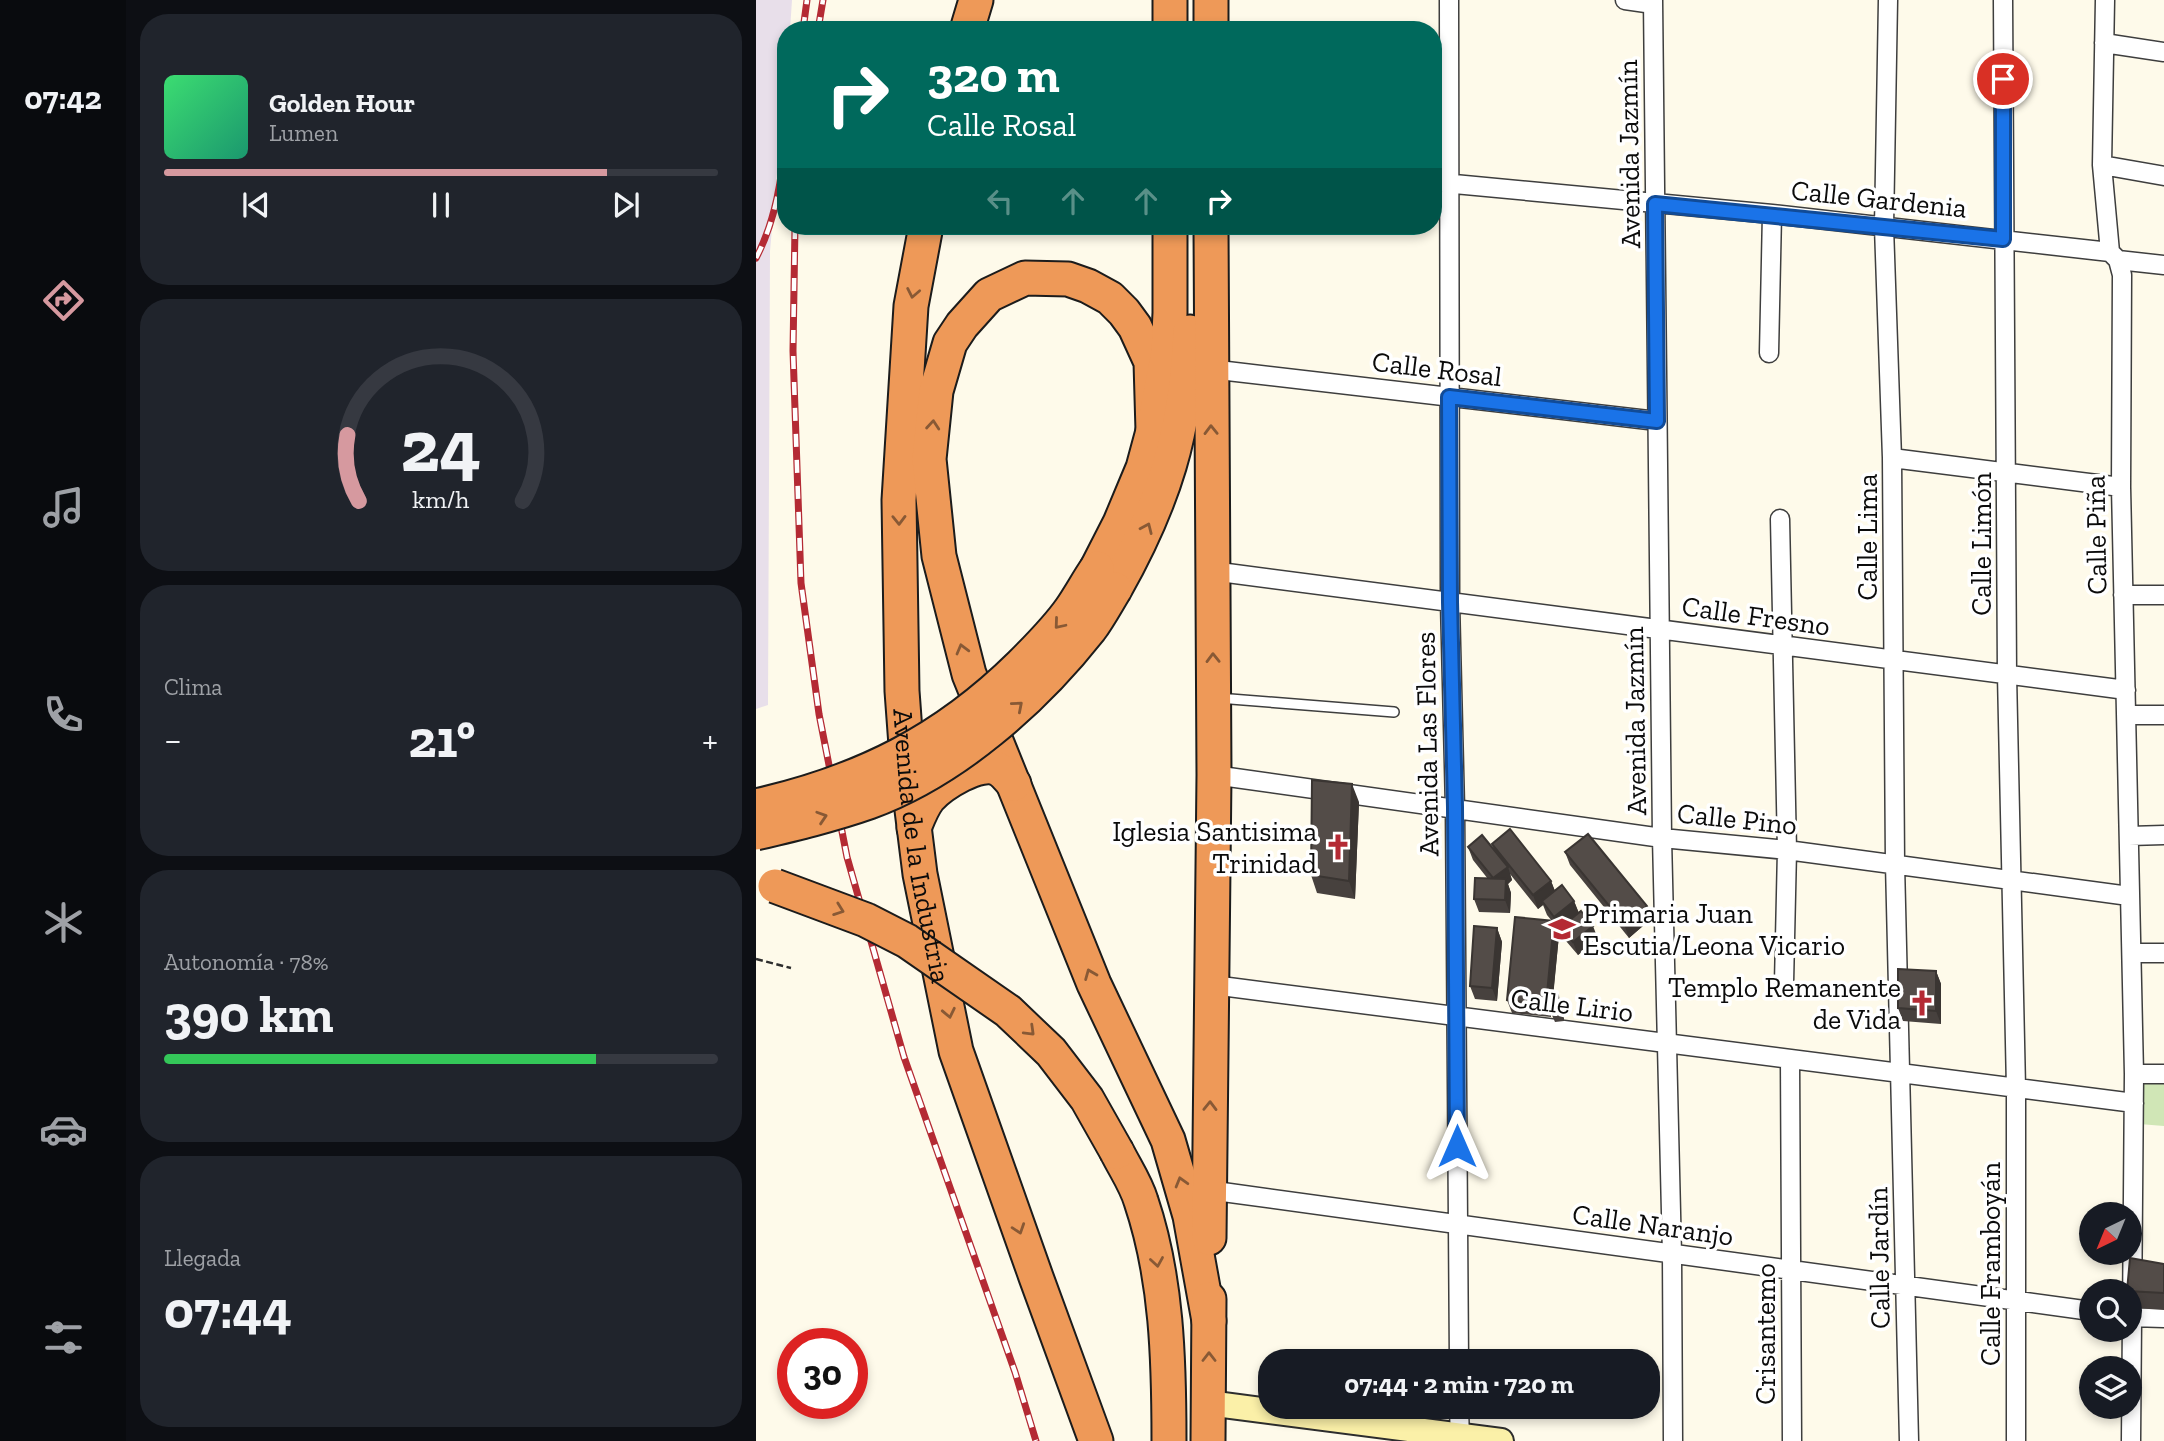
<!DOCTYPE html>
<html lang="es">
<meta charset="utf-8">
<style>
:root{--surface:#171b24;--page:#20242c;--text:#f1f3f6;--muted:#9ea1a6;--line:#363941;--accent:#d6999f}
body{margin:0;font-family:"Zilla Slab",serif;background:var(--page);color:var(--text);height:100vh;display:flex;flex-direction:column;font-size:26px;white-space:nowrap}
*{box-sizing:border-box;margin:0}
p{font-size:23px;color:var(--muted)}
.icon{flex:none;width:38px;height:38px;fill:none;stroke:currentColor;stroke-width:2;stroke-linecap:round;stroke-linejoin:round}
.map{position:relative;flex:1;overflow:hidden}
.side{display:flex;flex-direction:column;gap:14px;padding:14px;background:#0d0f14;width:630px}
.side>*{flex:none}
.hud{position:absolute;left:21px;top:21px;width:665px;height:214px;border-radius:28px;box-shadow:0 4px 10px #0003;background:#00695c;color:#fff;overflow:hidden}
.needle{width:46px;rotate:223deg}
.fabs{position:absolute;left:1323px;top:1202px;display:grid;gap:14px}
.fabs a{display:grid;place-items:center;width:63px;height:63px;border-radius:50%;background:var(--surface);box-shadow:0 4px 10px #0003;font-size:35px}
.speed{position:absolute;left:21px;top:1328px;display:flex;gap:14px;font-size:35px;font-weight:700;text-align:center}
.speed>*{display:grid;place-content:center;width:91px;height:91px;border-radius:50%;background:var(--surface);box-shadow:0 4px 10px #0003;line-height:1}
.speed .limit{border:10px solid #d22;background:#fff;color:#111}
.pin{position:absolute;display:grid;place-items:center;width:60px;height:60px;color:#fff;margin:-30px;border:4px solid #fff;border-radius:50%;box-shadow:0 2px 7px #0007}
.me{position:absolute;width:77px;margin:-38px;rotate:0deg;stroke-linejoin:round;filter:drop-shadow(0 0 5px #0008)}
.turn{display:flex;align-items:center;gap:24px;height:147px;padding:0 35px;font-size:32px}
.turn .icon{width:91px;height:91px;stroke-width:2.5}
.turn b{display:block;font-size:49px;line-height:60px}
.lanes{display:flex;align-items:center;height:66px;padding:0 35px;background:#0003;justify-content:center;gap:35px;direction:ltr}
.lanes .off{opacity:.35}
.big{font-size:52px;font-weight:700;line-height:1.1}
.side .tile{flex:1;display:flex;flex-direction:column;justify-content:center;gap:10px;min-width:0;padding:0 24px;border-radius:28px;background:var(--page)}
.side .dial{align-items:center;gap:0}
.dial svg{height:182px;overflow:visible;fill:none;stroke:var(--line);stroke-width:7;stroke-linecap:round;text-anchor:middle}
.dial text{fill:var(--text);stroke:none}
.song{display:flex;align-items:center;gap:21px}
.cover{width:84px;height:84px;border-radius:10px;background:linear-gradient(135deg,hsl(140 70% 55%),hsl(160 70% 35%))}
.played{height:7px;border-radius:4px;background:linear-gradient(90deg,var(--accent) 80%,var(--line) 80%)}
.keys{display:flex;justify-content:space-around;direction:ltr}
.heat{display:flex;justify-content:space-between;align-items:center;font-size:38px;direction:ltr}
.charge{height:10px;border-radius:5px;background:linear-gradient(90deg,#34c759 78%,var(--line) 0)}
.trip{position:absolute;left:502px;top:1349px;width:402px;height:70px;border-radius:28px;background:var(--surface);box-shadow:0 4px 10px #0003;font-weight:700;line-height:70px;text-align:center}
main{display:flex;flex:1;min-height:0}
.dock{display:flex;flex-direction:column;width:126px;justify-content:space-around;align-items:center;background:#090b0e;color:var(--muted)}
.dock .icon{width:49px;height:49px}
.dock .on{color:var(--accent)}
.dock b{font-size:32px;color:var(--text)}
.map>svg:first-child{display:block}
.industrial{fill:#e8dfea}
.green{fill:#d0e6b6}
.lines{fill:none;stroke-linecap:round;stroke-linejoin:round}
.lane-casing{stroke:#3e3e3e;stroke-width:12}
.street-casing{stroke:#3e3e3e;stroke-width:21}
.secondary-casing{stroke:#2d2d2d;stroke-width:28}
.highway-casing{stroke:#1c1c1c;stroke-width:37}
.path{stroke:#2d2d2d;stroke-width:2.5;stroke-dasharray:7 3.5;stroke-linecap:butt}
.lane{stroke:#fff;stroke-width:9}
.street{stroke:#fff;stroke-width:18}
.secondary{stroke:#fbf0a8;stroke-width:24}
.highway{stroke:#ee9958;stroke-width:33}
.rail-casing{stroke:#b42a34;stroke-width:7}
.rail{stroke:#fff;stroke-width:4.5;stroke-dasharray:13;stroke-linecap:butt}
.highway-bridge-casing{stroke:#1c1c1c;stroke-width:37;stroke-linecap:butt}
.highway-bridge{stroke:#ee9958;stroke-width:33}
.wall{fill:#47413e}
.shaded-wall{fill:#3a3532}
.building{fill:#534c48;stroke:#3a3532;stroke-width:2}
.oneway{stroke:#885935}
.route-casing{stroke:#114b97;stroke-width:18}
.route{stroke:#1a73e8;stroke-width:12}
.labels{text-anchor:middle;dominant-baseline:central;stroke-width:7;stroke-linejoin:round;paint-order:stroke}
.street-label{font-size:28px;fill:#0b0b0b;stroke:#fff}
.poi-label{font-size:28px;fill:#0b0b0b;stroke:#fff;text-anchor:end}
</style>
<main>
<nav class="dock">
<b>07:42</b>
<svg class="icon on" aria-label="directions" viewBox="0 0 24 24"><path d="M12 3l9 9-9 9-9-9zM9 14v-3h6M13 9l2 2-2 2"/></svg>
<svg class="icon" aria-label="music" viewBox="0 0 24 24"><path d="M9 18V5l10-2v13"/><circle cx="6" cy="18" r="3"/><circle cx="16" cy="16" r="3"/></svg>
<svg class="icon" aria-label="phone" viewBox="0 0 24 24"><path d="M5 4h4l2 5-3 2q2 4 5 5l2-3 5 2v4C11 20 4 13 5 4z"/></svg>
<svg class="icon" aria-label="climate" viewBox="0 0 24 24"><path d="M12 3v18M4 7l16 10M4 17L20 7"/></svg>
<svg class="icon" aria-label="car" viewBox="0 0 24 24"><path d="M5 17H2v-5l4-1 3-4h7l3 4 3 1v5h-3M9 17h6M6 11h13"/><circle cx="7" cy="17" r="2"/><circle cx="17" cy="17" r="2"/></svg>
<svg class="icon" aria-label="filters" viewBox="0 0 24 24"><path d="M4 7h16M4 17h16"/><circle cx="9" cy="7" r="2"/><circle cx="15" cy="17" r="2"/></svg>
</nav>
<section class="side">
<div class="tile">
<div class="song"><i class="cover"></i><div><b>Golden Hour</b><p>Lumen</p></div></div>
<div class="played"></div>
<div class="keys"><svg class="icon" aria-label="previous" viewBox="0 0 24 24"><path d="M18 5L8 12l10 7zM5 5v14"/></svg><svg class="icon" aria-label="pause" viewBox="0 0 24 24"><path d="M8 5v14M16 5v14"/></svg><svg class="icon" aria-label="next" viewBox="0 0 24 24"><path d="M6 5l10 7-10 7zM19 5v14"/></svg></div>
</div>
<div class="tile dial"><svg viewBox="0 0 100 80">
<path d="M14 69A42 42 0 1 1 86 69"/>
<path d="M14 69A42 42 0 0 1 9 40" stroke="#d6999f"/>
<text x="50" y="56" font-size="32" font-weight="700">24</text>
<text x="50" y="72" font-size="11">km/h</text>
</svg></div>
<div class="tile"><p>Clima</p>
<div class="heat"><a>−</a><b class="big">21°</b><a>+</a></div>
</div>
<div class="tile"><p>Autonomía · 78%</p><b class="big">390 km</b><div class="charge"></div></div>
<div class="tile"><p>Llegada</p><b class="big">07:44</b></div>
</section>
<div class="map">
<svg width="1408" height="1441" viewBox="0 0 1408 1441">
<rect width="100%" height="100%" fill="#fefaea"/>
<!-- industrial -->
<path class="industrial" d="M 0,0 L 36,0 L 34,30 L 30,30 L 30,72 L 14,251 L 12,705 L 0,709 Z"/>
<!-- green -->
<path class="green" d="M 1387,1080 L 1408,1082 L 1408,1126 L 1383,1124 Z"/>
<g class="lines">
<!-- lane casing -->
<g class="lane-casing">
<path id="lane" d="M 462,698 L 638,712"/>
</g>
<!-- street casing -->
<g class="street-casing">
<path id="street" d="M 693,0 L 694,602 L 699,808 L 703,1362
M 869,0 L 897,4
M 897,0 L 906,838 L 916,1254 L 917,1441
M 1132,0 L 1128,227 L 1136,458 L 1139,864 L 1153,1441
M 1247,0 L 1251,675 L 1260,1088 L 1260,1441
M 1349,0 L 1346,165 L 1354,252 L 1362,260 L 1366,275 L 1365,487 L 1378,1074 L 1375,1441
M 1348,43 L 1408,52
M 1346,165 L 1408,176
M 677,182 L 1016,214 L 1354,252
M 1362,260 L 1408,265
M 1013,353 L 1016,214
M 454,369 L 901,421
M 1136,458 L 1365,487
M 1024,519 L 1031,850 L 1028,983
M 456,571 L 1370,690
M 1367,595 L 1408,595
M 1370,715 L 1408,715
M 458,775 L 906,838 L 1031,850 L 1373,896
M 1373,836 L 1408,835
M 1376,953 L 1408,953
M 457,985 L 1378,1103
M 1034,1059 L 1036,1441
M 1378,1074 L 1408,1074
M 452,1190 L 1335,1311
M 1374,1317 L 1408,1318
M 703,1407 L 704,1441"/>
</g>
<!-- secondary casing -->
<g class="secondary-casing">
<path id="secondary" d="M 452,1403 L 745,1441"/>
</g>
<!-- highway casing -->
<g class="highway-casing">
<g id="highway">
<path d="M 414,0 L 414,30"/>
<path d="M 455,0 L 455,30"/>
<path d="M 211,30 L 220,0"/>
<path id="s1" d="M 170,226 L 155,306 L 143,500 L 146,691 L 153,786 L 164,874 L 200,1051 L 280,1277 L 340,1441"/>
<path d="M 397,431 L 395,362 L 379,327 L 368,312 L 354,298 L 332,286 L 312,279 L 269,278 L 233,295 L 206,325 L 194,343 L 180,391 L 173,459 L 183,556 L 213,674 L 338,984 L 412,1140 L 434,1216 L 453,1321"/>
<path d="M 341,568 L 364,523 L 387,468 L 397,431 L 412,352 L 414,313 L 414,226"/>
<path d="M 359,589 C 408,502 430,432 434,332"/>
<path d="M 158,828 C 162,818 166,807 173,798 C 185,785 224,759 242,769 C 248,772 253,779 258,784"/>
<path d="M 361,1152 C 369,1168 380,1184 385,1201 C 411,1278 413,1360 413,1441"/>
<path d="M 453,1238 L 458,775 L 455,226"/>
<path d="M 452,1441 L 453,1299"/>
</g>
</g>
<!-- path -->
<path class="path" d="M 0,959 L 35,968"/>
<!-- lane -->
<use href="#lane" class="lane"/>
<!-- street -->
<use href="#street" class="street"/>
<!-- secondary -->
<use href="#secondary" class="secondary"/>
<!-- highway -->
<use href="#highway" class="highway"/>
<!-- rail casing -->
<g class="rail-casing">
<path id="rail" d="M 47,30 L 51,0
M 62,30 L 67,0
M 39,226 L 37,351 L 45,583 L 63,714 L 91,857 L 148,1057 L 259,1372 L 280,1441
M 0,258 C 20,220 26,177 30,135"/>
</g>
<!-- rail -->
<use href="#rail" class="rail"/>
<!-- highway-bridge casing -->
<g class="highway-bridge-casing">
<path id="highway-bridge" d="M 0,806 C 106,782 188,741 265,665 C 283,647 301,629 315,609 C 324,596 332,581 341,568
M 0,833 C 38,824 76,815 113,802 C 198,771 278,700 334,629 C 343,617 351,602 359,589
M 19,886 L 110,920 L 151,941 L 252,1011 L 295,1052 L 331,1099 L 361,1152"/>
</g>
<!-- highway-bridge -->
<use href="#highway-bridge" class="highway-bridge"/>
</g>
<!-- wall -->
<path class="wall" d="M 603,802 L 599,899 L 561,893 L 555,875 Z
M 736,844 L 795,881 L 799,891 L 818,901 L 823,913 L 842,939 L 822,955 L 810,941 L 806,928 L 803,930 L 799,925 L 803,935 L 797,995 L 802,995 L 807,1008 L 808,1021 L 799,1022 L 795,1013 L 795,1017 L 756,1013 L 751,1000 L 796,921 L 791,915 L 787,905 L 782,909 L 754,874 L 756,880 L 752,884 L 755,893 L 754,913 L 723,912 L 718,899 L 732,879 L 717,860 L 712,847 L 738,850 Z
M 809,852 L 891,906 L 895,919 L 873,938 L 814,865 Z
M 741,928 L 746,942 L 741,1001 L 719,999 L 714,986 Z
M 1180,971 L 1185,984 L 1185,1024 L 1147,1021 L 1142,1008 Z
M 1408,1264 L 1408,1310 L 1378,1308 L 1374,1298 L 1374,1292 L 1371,1291 Z"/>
<!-- shaded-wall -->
<path class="shaded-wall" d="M 596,784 L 603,802 L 599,899 L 593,881 Z
M 752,867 L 756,880 L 752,884 L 755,893 L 754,913 L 749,900 L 737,878 Z
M 795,881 L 800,894 L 786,901 L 787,905 L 782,909 L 777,895 Z
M 818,901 L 823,914 L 803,930 L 798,917 Z
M 891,906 L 895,919 L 873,938 L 868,924 Z
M 798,921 L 803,935 L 796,1008 L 794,1009 L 795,1013 L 795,1017 L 790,1004 Z
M 837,926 L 842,939 L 822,955 L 817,942 Z
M 741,928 L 746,942 L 741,1001 L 736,988 Z
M 1180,971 L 1185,984 L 1185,1024 L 1180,1011 Z
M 802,995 L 807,1008 L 808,1021 L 803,1008 Z"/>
<!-- building -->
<path class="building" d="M 556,780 L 596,784 L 593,881 L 555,875 Z
M 754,829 L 795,881 L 777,895 L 736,844 Z
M 832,834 L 891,906 L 868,924 L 809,852 Z
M 726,835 L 752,867 L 737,878 L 712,847 Z
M 719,878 L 750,879 L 749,900 L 718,899 Z
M 806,885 L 818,901 L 798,917 L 786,901 Z
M 825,911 L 837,926 L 817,942 L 805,927 Z
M 759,917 L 798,921 L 790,1004 L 751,1000 Z
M 718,926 L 741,928 L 736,988 L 714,986 Z
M 1142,969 L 1180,971 L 1180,1011 L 1142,1008 Z
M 792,995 L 802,995 L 803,1008 L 794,1009 Z
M 1374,1258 L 1408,1264 L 1408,1293 L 1371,1291 Z"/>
<!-- one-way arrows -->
<defs><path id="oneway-chevron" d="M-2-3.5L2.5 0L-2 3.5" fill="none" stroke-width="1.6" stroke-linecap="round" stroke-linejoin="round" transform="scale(1.75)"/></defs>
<g class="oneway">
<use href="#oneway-chevron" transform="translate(157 293) rotate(101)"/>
<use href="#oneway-chevron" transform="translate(177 425) rotate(-85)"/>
<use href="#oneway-chevron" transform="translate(455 430) rotate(-91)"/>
<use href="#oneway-chevron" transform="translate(143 520) rotate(89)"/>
<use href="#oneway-chevron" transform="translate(391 528) rotate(-66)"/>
<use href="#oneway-chevron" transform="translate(303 624) rotate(130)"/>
<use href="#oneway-chevron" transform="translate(206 649) rotate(-105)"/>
<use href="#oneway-chevron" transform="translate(457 658) rotate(-91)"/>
<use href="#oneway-chevron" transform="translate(262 706) rotate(-41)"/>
<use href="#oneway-chevron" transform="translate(66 817) rotate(-18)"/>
<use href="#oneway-chevron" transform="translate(83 910) rotate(20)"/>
<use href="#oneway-chevron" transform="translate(334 974) rotate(-112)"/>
<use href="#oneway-chevron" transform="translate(193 1013) rotate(78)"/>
<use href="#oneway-chevron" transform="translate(274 1031) rotate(44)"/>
<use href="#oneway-chevron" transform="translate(454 1106) rotate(-89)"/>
<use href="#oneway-chevron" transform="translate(425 1182) rotate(-106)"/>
<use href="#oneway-chevron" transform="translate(263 1229) rotate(71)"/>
<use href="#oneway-chevron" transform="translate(401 1262) rotate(81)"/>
<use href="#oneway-chevron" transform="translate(453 1357) rotate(-90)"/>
</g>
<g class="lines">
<!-- route casing -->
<g class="route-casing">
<path id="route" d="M 701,1146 L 699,807 L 694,602 L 693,397 L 901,421 L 899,204 L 1247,239 L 1247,79"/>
</g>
<!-- route -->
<use href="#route" class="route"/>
</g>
<!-- icons -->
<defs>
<g id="church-bare" transform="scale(2.1)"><path d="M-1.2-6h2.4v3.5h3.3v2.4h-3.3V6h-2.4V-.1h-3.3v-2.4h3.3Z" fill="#b42a34" stroke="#fff" stroke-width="2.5" paint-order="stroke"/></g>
<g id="school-bare" transform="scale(2.1)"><path d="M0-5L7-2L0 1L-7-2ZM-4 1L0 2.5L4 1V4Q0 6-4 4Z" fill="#b42a34" stroke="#fff" stroke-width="2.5" paint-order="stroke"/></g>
</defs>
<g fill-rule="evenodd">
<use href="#church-bare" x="582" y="847"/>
<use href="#school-bare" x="806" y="929"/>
<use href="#church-bare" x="1166" y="1003"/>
</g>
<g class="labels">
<!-- street labels -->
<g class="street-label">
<text transform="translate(873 154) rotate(-91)">Avenida Jazmín</text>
<text transform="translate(1123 199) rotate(6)">Calle Gardenia</text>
<text transform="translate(681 369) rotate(7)">Calle Rosal</text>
<text transform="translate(1340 535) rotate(-91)">Calle Piña</text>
<text transform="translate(1111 537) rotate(-90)">Calle Lima</text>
<text transform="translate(1225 544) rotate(-90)">Calle Limón</text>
<text transform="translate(1000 616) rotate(8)">Calle Fresno</text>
<text transform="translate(879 721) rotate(-91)">Avenida Jazmín</text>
<text transform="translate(671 744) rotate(-91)">Avenida Las Flores</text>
<text transform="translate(981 819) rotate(6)">Calle Pino</text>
<text stroke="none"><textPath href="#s1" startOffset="623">Avenida de la Industria</textPath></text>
<text transform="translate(816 1005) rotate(7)">Calle Lirio</text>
<text transform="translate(897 1225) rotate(8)">Calle Naranjo</text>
<text transform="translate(1123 1258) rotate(-91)">Calle Jardín</text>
<text transform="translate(1234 1264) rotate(-90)">Calle Framboyán</text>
<text transform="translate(1009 1334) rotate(-90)">Crisantemo</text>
</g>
<!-- poi labels -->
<g class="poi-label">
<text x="561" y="831">Iglesia Santisima<tspan x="561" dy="32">Trinidad</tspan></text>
<text x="827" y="913" text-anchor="start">Primaria Juan<tspan x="827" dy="32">Escutia/Leona Vicario</tspan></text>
<text x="1145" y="987">Templo Remanente<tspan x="1145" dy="32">de Vida</tspan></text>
</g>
</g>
</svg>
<div class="fabs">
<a><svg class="needle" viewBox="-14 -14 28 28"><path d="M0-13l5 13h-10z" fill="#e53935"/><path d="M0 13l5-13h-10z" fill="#9ea1a6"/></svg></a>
<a><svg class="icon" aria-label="search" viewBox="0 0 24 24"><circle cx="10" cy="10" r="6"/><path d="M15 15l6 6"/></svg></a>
<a><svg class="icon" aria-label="layers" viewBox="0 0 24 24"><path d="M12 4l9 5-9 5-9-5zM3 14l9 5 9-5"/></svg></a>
</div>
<div class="speed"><div class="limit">30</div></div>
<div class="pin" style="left:1247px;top:79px;background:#d93025"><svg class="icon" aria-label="arrive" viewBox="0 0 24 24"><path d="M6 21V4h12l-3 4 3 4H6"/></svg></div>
<svg class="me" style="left:701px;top:1146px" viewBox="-20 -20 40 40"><path d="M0-17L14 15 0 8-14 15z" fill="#1a73e8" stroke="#fff" stroke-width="4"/></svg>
<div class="trip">07:44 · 2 min · 720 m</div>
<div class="hud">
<div class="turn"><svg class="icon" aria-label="right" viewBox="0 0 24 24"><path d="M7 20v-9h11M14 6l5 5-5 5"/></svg><div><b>320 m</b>Calle Rosal</div></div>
<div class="lanes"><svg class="icon off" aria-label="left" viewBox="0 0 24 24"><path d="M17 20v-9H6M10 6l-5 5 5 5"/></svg><svg class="icon off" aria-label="ahead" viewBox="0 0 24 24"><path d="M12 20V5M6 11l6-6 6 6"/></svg><svg class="icon off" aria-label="ahead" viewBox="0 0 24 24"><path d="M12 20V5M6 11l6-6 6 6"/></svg><svg class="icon" aria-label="right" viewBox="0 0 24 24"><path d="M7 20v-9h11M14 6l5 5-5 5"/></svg></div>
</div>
</div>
</main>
